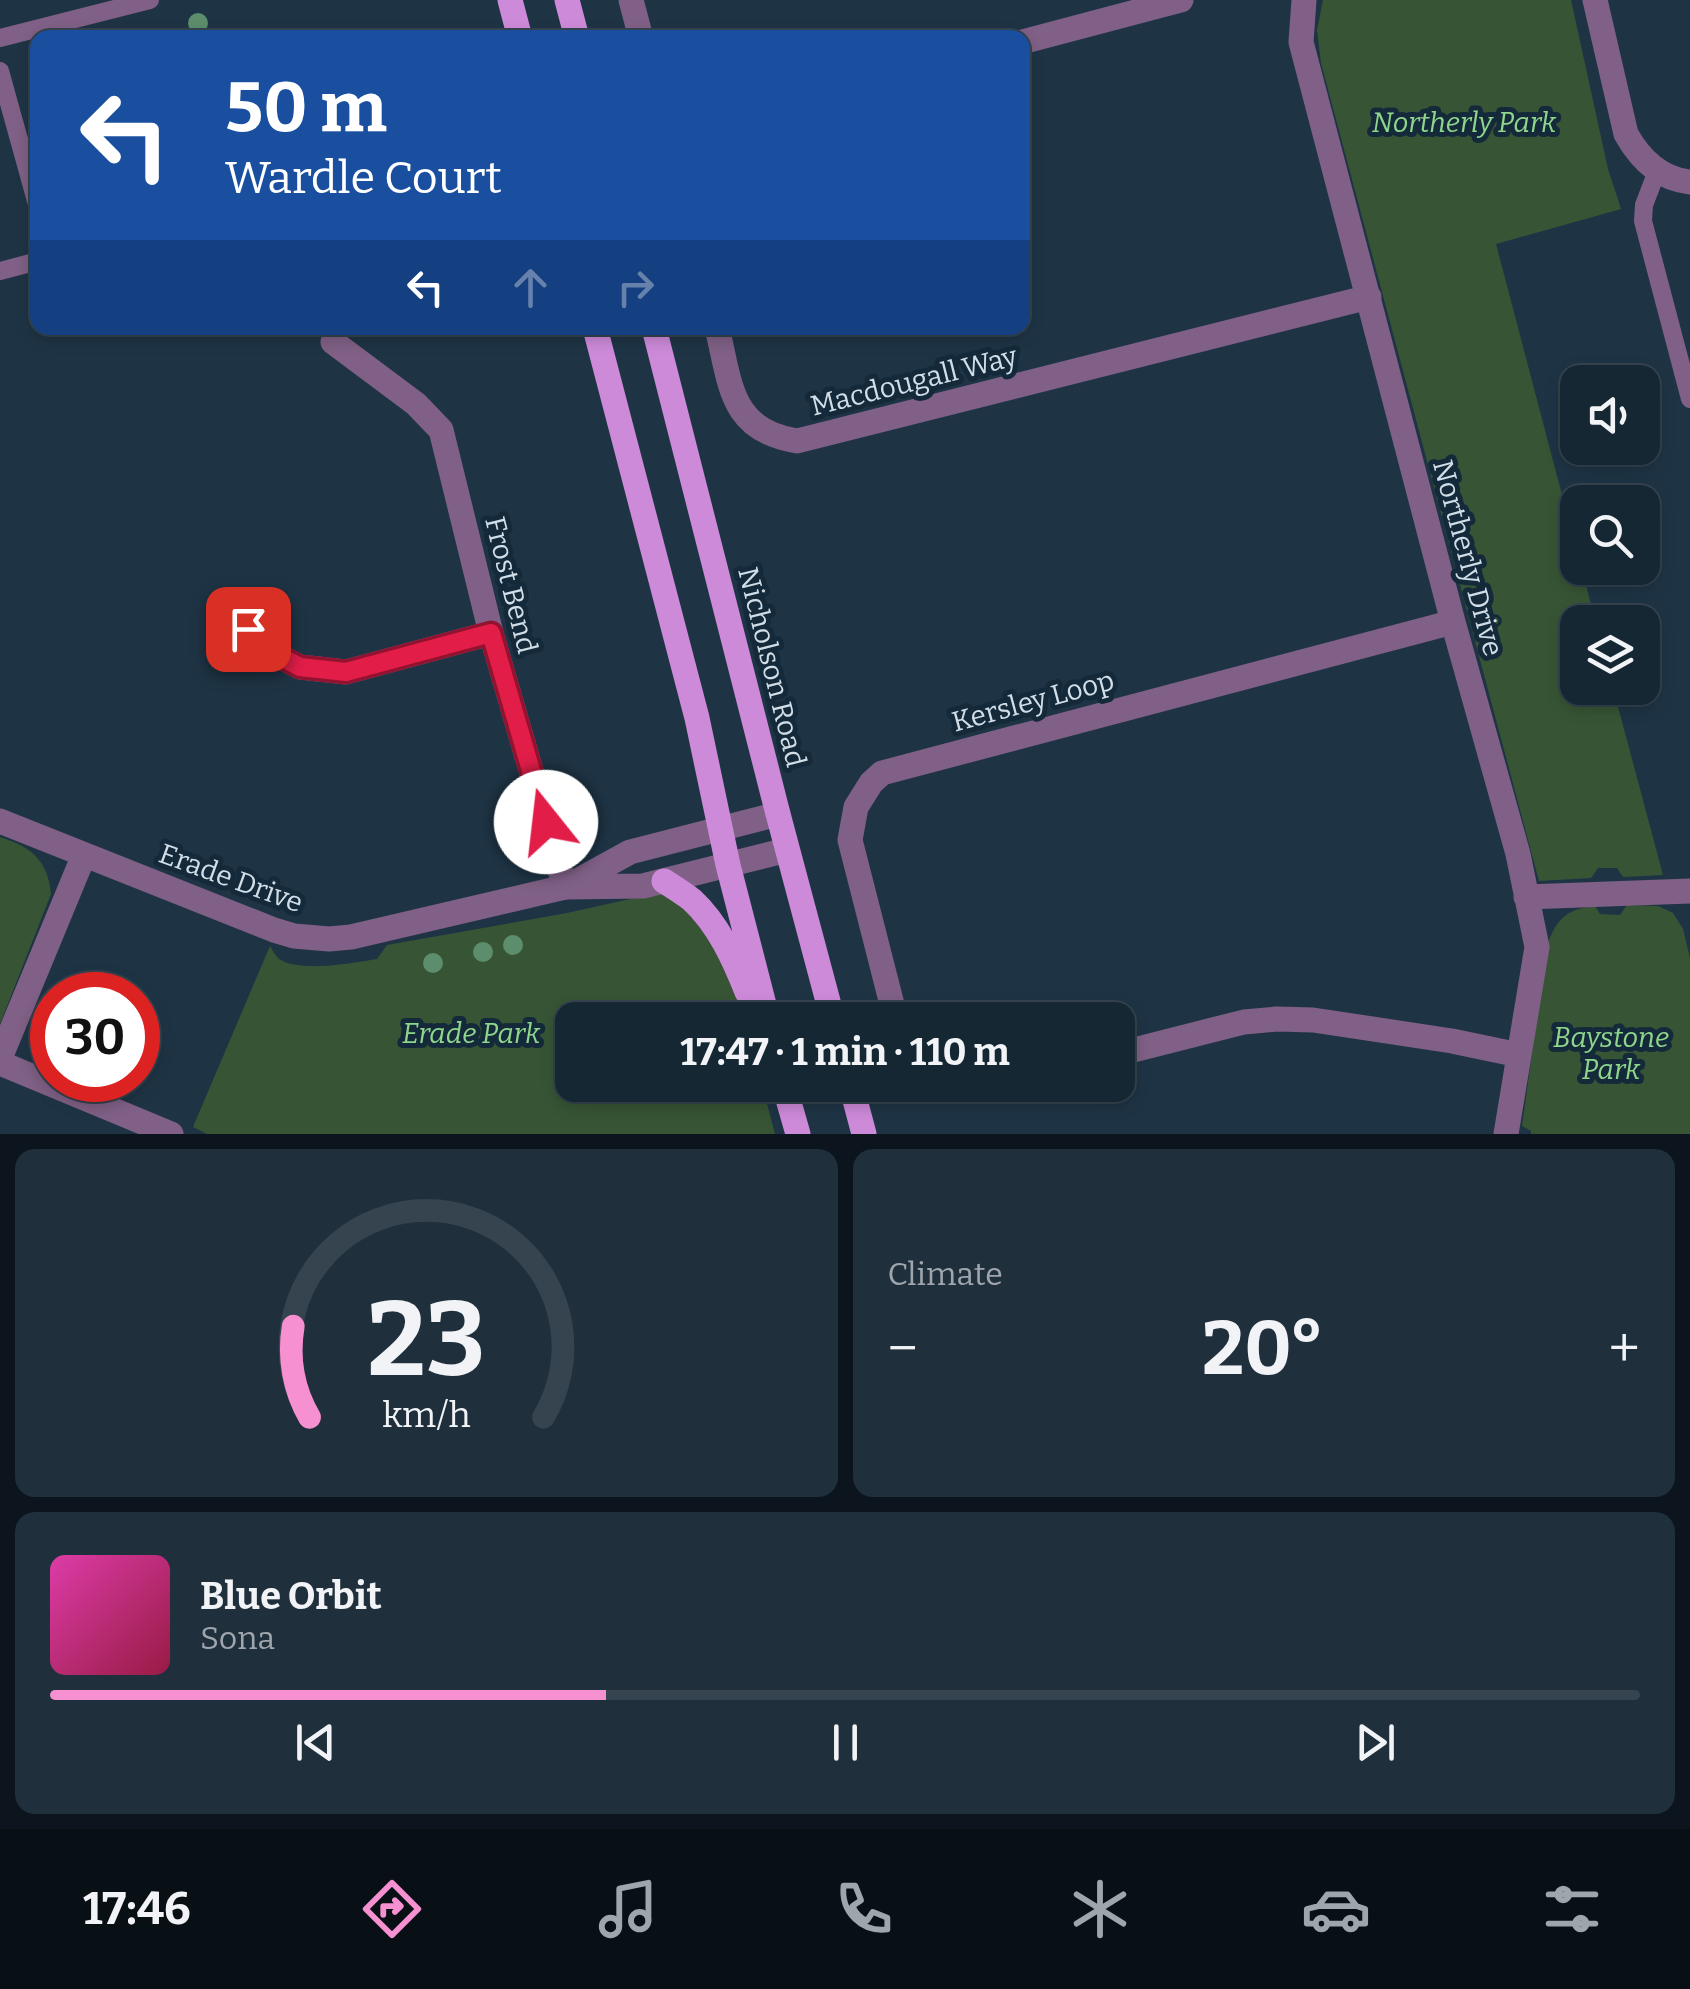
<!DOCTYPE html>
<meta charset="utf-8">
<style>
:root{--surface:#162734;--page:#1f2f3c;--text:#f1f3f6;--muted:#9ea5ac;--line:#35444f;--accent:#f690d0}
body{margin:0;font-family:Bitter,serif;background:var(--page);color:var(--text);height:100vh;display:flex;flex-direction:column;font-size:38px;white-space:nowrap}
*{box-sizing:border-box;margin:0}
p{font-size:32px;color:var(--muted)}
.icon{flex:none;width:55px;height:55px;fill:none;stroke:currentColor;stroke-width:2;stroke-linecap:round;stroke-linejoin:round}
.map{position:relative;height:1134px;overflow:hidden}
.sheet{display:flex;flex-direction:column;gap:15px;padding:15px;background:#0c151d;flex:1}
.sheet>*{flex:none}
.guide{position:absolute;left:30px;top:30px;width:1000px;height:305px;border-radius:20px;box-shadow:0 5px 15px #0003,0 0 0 2px var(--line);background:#1a4fa0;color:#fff;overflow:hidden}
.buttons{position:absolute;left:1560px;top:365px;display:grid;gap:20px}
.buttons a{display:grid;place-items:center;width:100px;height:100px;border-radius:20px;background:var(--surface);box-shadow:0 5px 15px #0003,0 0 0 2px var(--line);font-size:50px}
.speed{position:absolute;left:30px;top:972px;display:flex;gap:20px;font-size:50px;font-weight:700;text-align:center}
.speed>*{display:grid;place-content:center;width:130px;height:130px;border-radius:50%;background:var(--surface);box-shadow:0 5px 15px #0003,0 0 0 2px var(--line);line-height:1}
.speed .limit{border:15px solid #d22;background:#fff;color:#111}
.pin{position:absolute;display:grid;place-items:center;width:85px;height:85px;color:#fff;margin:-42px;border-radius:20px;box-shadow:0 5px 15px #0006}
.me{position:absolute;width:110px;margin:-55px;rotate:344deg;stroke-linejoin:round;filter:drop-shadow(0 0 8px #0008)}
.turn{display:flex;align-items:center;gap:35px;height:210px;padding:0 30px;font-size:45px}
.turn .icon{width:130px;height:130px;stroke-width:2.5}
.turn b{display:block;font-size:70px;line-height:85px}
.lanes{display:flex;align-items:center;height:95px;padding:0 30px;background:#0003;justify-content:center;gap:50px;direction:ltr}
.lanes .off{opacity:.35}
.big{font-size:75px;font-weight:700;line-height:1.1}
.sheet .card{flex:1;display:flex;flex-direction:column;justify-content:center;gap:15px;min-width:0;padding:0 35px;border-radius:20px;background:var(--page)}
.sheet .dial{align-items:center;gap:0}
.dial svg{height:260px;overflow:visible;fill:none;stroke:var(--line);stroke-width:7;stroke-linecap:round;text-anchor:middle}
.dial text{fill:var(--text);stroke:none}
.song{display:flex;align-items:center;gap:30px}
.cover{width:120px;height:120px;border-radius:15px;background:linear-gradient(135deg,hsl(320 70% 55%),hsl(340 70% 35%))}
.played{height:10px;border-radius:5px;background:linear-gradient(90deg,var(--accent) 35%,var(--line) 35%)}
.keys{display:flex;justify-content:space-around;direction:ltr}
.heat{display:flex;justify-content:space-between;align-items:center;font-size:55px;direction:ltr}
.sheet .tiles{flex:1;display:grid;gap:15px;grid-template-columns:1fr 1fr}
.card:last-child{grid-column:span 2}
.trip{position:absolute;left:555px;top:1002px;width:580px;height:100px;border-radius:20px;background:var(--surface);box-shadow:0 5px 15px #0003,0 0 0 2px var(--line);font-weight:700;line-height:100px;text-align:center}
.dock{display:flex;height:160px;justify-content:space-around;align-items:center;background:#091015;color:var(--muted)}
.dock .icon{width:70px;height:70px}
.dock .active{color:var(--accent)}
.dock b{font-size:45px;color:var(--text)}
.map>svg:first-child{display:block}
.green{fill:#375535}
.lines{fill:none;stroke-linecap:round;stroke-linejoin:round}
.service{stroke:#806086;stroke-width:18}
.minor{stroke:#806086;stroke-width:25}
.tertiary{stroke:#806086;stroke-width:25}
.primary{stroke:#cd8ad9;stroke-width:25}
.tree{fill:#5c8d6c}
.route-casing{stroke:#92132f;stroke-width:25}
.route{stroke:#e11d48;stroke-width:18}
.labels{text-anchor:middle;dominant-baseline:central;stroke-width:10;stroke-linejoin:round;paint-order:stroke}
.park-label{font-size:28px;font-style:italic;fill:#8fd58b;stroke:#142a3a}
.street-label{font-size:28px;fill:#d1dee8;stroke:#142a3a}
</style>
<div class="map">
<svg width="1690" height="1134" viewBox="0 0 1690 1134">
<rect width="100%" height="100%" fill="#1e3445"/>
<!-- green -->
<path class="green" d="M 1323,0 L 1571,0 L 1608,169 L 1621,209 L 1496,244 L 1577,552 L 1578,568 L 1581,568 L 1596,622 L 1578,622 L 1578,688 L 1613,688 L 1663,875 L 1623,877 L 1617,868 L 1598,868 L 1591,878 L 1539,881 L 1321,63 L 1317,30 Z
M 0,837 C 31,847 48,860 51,894 L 0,1024 Z
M 657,893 L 687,905 L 731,976 L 745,1020 L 572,1020 L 572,1085 L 762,1085 L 775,1134 L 207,1134 L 193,1127 L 270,946 C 272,950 276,956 279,959 C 300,973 353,963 377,959 L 387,945 L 567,913 Z
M 1627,905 L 1658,906 L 1673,913 L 1683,929 L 1690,958 L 1690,1134 L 1531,1134 L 1531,1131 L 1522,1126 L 1547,945 C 1557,919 1566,909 1595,906 L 1600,914 L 1620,915 Z"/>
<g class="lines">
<!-- service -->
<path class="service" d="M 0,38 L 150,0
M 0,71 L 38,208
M 1657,171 L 1644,205 L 1643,221 L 1690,399
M 0,271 L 38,261"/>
<!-- minor -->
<path class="minor" d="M 631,0 L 641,38
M 1304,0 L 1301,42 L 1453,622 L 1518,854 L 1537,947 L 1506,1134
M 1595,0 L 1626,134 C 1640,159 1660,179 1690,182
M 1022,42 L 1181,0
M 717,328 C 731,384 729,430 797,441 L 1369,297
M 333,342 L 416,404 L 441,430 L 491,633 L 565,887
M 222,604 L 275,654 L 300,667 L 346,672 L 491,633
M 1526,897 L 1690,891
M 896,1020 L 850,840 L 856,807 L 871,783 L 882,773 L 1453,622
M 1118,1054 L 1244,1022 L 1277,1019 L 1313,1020 L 1452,1041 L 1519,1055
M 0,1063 L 171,1134
M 945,1085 L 975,1090 L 997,1085"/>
<!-- tertiary -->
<path class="tertiary" d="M 0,821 L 274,930 L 294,936 L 329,939 L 351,937 L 565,887 L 643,886 L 787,850
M 570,885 L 630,852 L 778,814
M 0,1058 L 84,855"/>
<!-- primary -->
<path class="primary" d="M 510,0 L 520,38
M 567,0 L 577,38
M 595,328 L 697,718 L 728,865 L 768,1020
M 654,328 L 778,814 L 833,1020
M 664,881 C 673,887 683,893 692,900 C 718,924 734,959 747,992
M 784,1085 L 798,1134
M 851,1085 L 864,1134"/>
</g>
<!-- trees -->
<g class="tree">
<circle cx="198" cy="23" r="10"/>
<circle cx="513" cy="945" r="10"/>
<circle cx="483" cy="952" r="10"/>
<circle cx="433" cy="963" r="10"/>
</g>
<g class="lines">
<!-- route casing -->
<g class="route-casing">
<path id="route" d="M 248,629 L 275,654 L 300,667 L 346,672 L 491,633 L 546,822"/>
</g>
<!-- route -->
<use href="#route" class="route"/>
</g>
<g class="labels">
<!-- park labels -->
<g class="park-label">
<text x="1464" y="122">Northerly Park</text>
<text x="471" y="1033">Erade Park</text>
<text x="1611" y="1037">Baystone<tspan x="1611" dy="32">Park</tspan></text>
</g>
<!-- street labels -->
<g class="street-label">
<text transform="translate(914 381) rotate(-14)">Macdougall Way</text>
<text transform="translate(1468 558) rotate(75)">Northerly Drive</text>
<text transform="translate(511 585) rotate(76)">Frost Bend</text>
<text transform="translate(772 667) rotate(76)">Nicholson Road</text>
<text transform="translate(1033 701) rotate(-15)">Kersley Loop</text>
<text transform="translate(231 878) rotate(20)">Erade Drive</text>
</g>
</g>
</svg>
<div class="buttons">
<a><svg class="icon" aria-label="sound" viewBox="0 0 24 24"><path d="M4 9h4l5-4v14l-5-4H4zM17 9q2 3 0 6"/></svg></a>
<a><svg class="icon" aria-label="search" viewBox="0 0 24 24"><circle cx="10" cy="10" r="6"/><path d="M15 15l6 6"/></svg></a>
<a><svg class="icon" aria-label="layers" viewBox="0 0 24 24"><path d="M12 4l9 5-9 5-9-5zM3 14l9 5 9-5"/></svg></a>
</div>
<div class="speed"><div class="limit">30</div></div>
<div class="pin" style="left:248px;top:629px;background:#d93025"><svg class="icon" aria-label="arrive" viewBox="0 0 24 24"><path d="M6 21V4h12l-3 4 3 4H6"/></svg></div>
<svg class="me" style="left:546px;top:822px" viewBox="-20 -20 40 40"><circle r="19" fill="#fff"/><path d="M0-13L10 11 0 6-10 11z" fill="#e11d48"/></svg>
<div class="trip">17:47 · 1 min · 110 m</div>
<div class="guide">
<div class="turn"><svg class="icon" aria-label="left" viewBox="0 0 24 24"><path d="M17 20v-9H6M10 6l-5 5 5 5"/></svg><div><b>50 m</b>Wardle Court</div></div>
<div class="lanes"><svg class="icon" aria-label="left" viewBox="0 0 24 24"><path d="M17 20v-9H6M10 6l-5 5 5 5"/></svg><svg class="icon off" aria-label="ahead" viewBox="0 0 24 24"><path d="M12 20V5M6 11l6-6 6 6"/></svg><svg class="icon off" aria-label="right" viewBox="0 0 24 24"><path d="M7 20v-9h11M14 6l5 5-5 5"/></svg></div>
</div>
</div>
<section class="sheet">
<div class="tiles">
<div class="card dial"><svg viewBox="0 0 100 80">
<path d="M14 69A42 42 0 1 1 86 69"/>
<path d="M14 69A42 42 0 0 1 9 41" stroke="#f690d0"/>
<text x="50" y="56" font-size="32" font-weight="700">23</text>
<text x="50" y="72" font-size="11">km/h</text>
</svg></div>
<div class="card"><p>Climate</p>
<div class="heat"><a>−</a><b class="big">20°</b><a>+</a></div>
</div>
<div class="card">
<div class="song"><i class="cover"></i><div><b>Blue Orbit</b><p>Sona</p></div></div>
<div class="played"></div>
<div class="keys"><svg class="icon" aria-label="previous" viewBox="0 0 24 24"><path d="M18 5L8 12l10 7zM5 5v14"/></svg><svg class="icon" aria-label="pause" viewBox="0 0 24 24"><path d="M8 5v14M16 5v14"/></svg><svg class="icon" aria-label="next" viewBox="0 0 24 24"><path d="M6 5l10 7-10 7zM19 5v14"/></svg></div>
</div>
</div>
</section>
<nav class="dock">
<b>17:46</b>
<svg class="icon active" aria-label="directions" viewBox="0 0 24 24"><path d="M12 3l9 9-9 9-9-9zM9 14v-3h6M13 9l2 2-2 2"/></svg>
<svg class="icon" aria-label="music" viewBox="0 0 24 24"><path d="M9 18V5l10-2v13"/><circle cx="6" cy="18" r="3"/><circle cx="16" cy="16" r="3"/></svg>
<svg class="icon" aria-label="phone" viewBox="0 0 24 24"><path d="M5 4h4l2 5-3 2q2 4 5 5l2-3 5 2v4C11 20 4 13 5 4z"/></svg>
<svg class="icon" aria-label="climate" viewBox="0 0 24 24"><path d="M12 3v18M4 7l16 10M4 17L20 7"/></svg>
<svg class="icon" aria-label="car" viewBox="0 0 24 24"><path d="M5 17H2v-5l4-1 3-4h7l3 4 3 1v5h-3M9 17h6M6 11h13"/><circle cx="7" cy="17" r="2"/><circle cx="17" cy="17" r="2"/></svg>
<svg class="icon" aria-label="filters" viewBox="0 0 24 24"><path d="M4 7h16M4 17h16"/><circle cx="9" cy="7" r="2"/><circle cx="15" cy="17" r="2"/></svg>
</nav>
